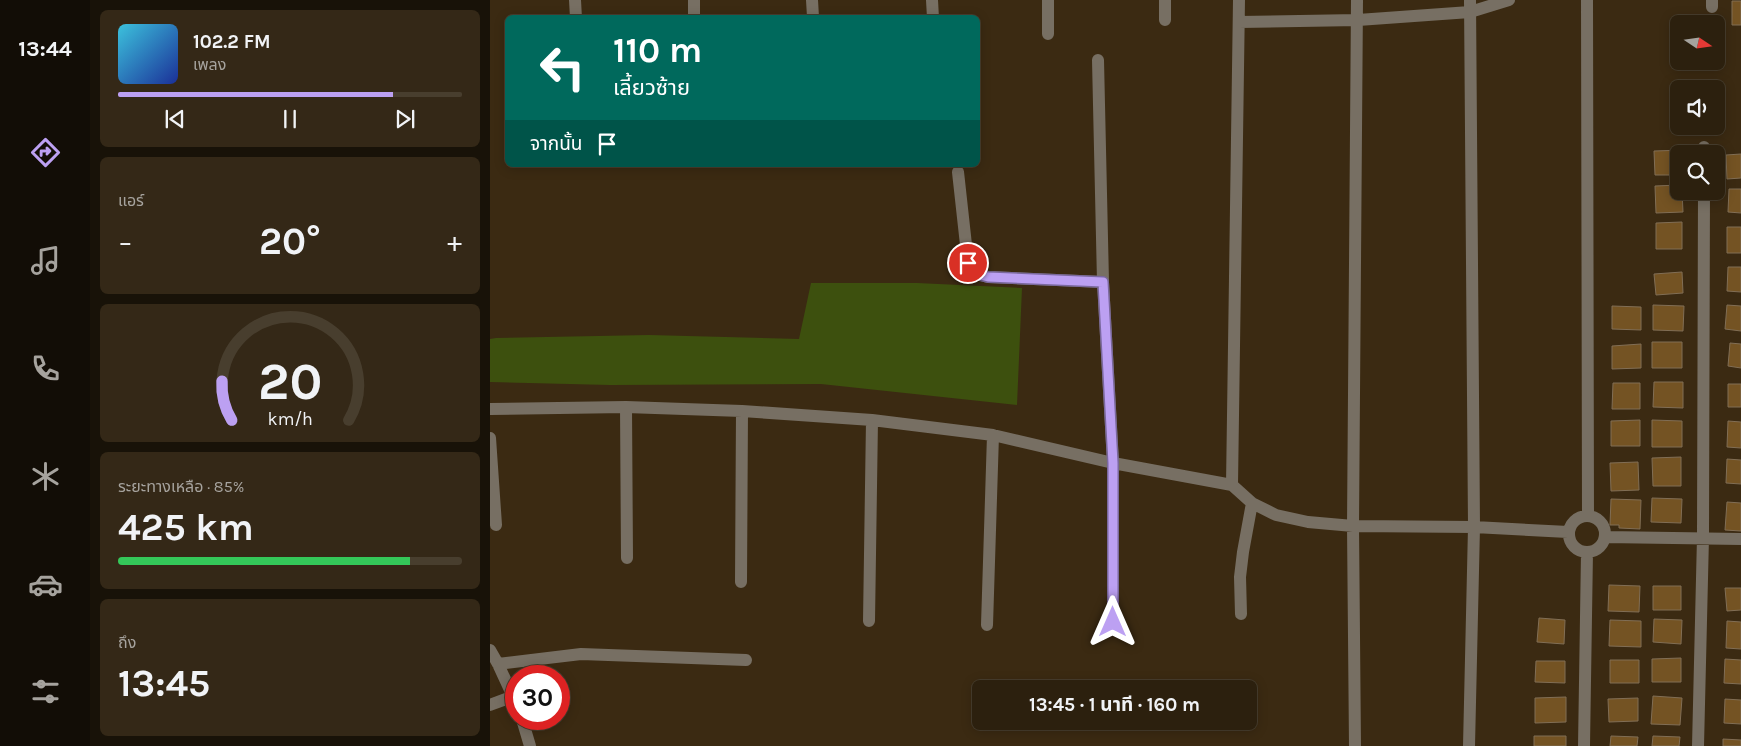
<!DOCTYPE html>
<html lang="th">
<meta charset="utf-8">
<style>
:root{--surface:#2c200e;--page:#342817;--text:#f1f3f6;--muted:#a6a39e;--line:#483e2e;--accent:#bca0f2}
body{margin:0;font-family:Karla,"Noto Sans Thai",sans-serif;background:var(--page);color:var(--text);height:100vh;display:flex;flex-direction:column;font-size:19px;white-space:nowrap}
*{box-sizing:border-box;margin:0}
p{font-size:16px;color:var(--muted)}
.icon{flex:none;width:28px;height:28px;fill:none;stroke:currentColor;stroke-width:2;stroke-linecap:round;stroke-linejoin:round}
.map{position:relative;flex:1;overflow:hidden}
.sheet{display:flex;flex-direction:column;gap:10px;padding:10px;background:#181208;width:400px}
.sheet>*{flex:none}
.guide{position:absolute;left:15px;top:15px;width:475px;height:152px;border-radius:8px;box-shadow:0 2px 12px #0003,0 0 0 1px var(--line);background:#00695c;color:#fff;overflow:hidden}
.needle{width:32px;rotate:103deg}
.tools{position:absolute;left:1180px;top:15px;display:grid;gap:10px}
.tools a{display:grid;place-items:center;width:55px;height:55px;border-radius:8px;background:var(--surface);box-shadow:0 2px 12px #0003,0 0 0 1px var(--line);font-size:25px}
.speed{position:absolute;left:15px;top:665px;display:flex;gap:10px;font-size:25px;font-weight:700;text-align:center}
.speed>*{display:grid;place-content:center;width:65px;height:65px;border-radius:50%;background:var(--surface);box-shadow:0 2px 12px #0003,0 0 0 1px var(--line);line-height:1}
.speed .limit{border:8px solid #d22;background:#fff;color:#111}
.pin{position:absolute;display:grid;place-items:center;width:42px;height:42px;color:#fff;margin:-21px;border:2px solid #fff;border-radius:50%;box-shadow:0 1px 5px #0007}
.me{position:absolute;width:55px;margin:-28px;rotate:0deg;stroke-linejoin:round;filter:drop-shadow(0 0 4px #0008)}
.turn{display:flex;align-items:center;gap:18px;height:105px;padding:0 25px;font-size:22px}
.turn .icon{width:65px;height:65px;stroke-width:2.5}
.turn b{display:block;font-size:35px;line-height:42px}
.then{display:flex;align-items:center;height:48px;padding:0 25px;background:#0003;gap:10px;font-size:19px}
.big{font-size:38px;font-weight:700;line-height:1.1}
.sheet .card{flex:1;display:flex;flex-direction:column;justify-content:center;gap:8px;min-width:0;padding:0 18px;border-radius:8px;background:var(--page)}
.sheet .dial{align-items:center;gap:0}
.dial svg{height:130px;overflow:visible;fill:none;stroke:var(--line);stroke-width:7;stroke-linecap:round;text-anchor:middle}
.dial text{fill:var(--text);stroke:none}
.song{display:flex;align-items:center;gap:15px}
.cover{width:60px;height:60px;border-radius:8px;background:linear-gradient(135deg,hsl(190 70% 55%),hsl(230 70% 35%))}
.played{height:5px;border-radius:2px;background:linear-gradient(90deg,var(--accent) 80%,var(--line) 80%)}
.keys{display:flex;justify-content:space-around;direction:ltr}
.heat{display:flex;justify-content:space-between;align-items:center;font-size:28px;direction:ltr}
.charge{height:8px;border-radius:4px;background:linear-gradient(90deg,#34c759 85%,var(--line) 0)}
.trip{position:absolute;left:482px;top:680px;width:285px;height:50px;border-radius:8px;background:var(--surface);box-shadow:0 2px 12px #0003,0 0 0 1px var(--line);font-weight:700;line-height:50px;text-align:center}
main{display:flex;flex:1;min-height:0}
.tabs{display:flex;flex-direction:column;width:90px;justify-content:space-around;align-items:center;background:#120d06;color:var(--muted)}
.tabs .icon{width:35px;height:35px}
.tabs .selected{color:var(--accent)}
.tabs b{font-size:22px;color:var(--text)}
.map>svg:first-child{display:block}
.green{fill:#3d500e}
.building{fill:#745323;stroke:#816e55}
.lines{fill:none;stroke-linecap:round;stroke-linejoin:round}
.minor{stroke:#776f63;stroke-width:12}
.route-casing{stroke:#7a689d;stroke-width:12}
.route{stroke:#bca0f2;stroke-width:9}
</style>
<main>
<nav class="tabs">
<b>13:44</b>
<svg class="icon selected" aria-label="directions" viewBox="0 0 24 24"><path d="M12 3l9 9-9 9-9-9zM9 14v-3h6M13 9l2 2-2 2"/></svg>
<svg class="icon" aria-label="music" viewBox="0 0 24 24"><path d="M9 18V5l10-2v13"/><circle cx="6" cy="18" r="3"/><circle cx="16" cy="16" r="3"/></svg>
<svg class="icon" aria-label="phone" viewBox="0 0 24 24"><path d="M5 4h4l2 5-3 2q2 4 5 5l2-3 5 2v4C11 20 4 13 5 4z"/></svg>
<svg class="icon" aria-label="climate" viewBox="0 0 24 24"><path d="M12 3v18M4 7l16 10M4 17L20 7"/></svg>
<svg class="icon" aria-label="car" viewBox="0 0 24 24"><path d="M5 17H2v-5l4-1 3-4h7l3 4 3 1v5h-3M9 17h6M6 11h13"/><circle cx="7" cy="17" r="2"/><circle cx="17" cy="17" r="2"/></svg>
<svg class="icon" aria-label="filters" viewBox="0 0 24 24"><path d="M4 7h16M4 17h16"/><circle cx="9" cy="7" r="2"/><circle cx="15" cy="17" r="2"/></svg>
</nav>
<section class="sheet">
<div class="card">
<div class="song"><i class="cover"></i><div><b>102.2 FM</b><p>เพลง</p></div></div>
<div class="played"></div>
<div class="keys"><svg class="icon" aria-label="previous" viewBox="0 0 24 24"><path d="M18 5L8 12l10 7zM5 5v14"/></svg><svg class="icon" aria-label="pause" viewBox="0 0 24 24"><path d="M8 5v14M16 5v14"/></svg><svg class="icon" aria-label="next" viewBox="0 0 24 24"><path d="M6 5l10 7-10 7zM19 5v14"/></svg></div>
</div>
<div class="card"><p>แอร์</p>
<div class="heat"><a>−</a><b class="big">20°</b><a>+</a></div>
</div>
<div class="card dial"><svg viewBox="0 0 100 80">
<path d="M14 69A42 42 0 1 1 86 69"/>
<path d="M14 69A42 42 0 0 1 8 45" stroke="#bca0f2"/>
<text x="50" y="56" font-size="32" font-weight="700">20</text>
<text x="50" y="72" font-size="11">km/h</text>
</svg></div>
<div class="card"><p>ระยะทางเหลือ · 85%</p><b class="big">425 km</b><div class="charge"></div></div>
<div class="card"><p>ถึง</p><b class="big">13:45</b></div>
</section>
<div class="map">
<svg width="1251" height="746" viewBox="0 0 1251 746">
<rect width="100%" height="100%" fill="#3b2a12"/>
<!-- green -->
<path class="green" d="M 321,283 L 427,283 L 532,288 L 527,405 L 331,384 L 120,385 L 0,382 L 0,339 L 6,338 L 159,335 L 309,339 Z"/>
<!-- building -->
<path class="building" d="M 1242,1 L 1251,1 L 1251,25 L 1242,25 Z
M 1194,150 L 1194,154 L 1189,154 L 1189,175 L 1165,175 L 1164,151 Z
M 1251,154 L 1251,178 L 1237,179 L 1236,155 Z
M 1189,185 L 1189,191 L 1192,191 L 1193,212 L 1166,213 L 1165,186 Z
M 1239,189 L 1251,189 L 1251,213 L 1238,212 Z
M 1192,222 L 1192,249 L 1166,249 L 1166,223 Z
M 1237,227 L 1251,227 L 1251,253 L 1237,253 Z
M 1238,267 L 1251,267 L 1251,292 L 1237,291 Z
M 1192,272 L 1193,293 L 1166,295 L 1164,274 Z
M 1163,305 L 1194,306 L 1193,331 L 1163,330 Z
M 1237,305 L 1251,306 L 1251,331 L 1235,329 Z
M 1122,306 L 1151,307 L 1151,330 L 1122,329 Z
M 1162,342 L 1192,342 L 1192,368 L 1162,368 Z
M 1240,343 L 1251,344 L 1251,368 L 1238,366 Z
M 1151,344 L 1151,368 L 1122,369 L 1122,346 Z
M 1164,382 L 1193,382 L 1193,408 L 1163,407 Z
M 1123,383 L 1150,383 L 1150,409 L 1122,409 Z
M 1238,384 L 1251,384 L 1251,407 L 1238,407 Z
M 1150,420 L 1150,446 L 1121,446 L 1121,421 Z
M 1162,420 L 1192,421 L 1192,447 L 1162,447 Z
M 1238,421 L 1251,422 L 1251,448 L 1237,447 Z
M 1191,457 L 1191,486 L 1163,486 L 1162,458 Z
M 1237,459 L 1251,460 L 1251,484 L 1236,483 Z
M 1148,462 L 1149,490 L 1121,491 L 1120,463 Z
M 1162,498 L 1192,499 L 1191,523 L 1161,522 Z
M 1121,499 L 1151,500 L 1150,529 L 1129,528 L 1129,525 L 1120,525 Z
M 1237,502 L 1251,503 L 1251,531 L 1235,530 Z
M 1119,585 L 1150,586 L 1149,612 L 1118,611 Z
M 1163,586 L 1191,586 L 1191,610 L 1163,610 Z
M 1235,588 L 1251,588 L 1251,610 L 1237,611 Z
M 1049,618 L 1075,620 L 1074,644 L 1047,642 Z
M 1164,619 L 1192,620 L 1191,644 L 1163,642 Z
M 1120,620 L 1151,621 L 1151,647 L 1119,646 Z
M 1237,621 L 1251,622 L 1251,649 L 1236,648 Z
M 1191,658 L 1191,682 L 1162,682 L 1162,659 Z
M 1235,659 L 1251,660 L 1251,684 L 1234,683 Z
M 1120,660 L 1149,660 L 1149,683 L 1120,683 Z
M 1046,661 L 1075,661 L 1075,683 L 1045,682 Z
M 1163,696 L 1192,698 L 1190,725 L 1161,724 Z
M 1076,697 L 1076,722 L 1045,723 L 1045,698 Z
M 1148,698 L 1148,721 L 1119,722 L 1118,699 Z
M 1235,699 L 1251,700 L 1251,724 L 1234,723 Z
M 1044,736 L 1076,736 L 1076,746 L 1044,746 Z
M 1121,736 L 1148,737 L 1147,746 L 1120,746 Z
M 1163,736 L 1190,737 L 1189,746 L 1162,746 Z
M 1233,739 L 1251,740 L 1251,746 L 1233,746 Z"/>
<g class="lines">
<!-- minor -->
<path class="minor" d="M 85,0 L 86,18
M 204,0 L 204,18
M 322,0 L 323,17
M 442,0 L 443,18
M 558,0 L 558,34
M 1097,0 L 1098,515
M 1222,0 L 1222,7
M 675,20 L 675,0
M 749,22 L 868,20 L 980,12 L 1019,0
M 608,60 L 613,282 L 623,463 L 623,622
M 1214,154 L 1214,147
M 468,172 L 478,263 L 486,274 L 498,277 L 613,282
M 136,407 L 137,558
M 0,409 L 136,407 L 252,411 L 382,420 L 503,435 L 623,463 L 742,485 L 762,503 L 786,515 L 818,522 L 863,526 L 984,527 L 1078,532
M 0,438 L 6,525
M 742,485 L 749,0
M1079 534a18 18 0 1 1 36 0a18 18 0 1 1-36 0Z
M 1115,537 L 1251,539
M 251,582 L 252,411
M 751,614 L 750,577 L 753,552 L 762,503
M 379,621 L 382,420
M 497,625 L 503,435
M 0,650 L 8,664 L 26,703
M 8,664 L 91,654 L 256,660
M 0,705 L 24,696
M 32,719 L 40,746
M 865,746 L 863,526 L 867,0
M 979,746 L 984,527 L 980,0
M 1094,746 L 1097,552
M 1208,746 L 1213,537 L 1214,191"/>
</g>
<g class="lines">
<!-- route casing -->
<g class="route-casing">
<path id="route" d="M 478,263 L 486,274 L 498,277 L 613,282 L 623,463 L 623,622"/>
</g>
<!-- route -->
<use href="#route" class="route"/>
</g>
</svg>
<div class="tools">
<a><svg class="needle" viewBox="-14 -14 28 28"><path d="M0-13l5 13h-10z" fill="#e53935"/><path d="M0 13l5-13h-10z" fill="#a6a39e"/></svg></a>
<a><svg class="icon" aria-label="sound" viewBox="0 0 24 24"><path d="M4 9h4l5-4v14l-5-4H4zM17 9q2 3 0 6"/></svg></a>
<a><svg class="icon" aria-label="search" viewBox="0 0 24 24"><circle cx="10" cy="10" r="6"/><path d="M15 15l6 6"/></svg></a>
</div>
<div class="speed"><div class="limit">30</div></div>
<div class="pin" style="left:478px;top:263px;background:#d93025"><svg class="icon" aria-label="arrive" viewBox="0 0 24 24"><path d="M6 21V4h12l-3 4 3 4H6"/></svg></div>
<svg class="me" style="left:623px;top:622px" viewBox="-20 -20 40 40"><path d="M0-17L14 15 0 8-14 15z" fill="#bca0f2" stroke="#fff" stroke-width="4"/></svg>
<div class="trip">13:45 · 1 นาที · 160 m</div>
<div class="guide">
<div class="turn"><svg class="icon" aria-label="left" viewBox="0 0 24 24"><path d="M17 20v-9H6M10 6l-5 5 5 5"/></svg><div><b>110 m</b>เลี้ยวซ้าย</div></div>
<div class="then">จากนั้น<svg class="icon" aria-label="arrive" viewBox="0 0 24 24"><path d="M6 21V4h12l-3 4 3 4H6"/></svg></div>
</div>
</div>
</main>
